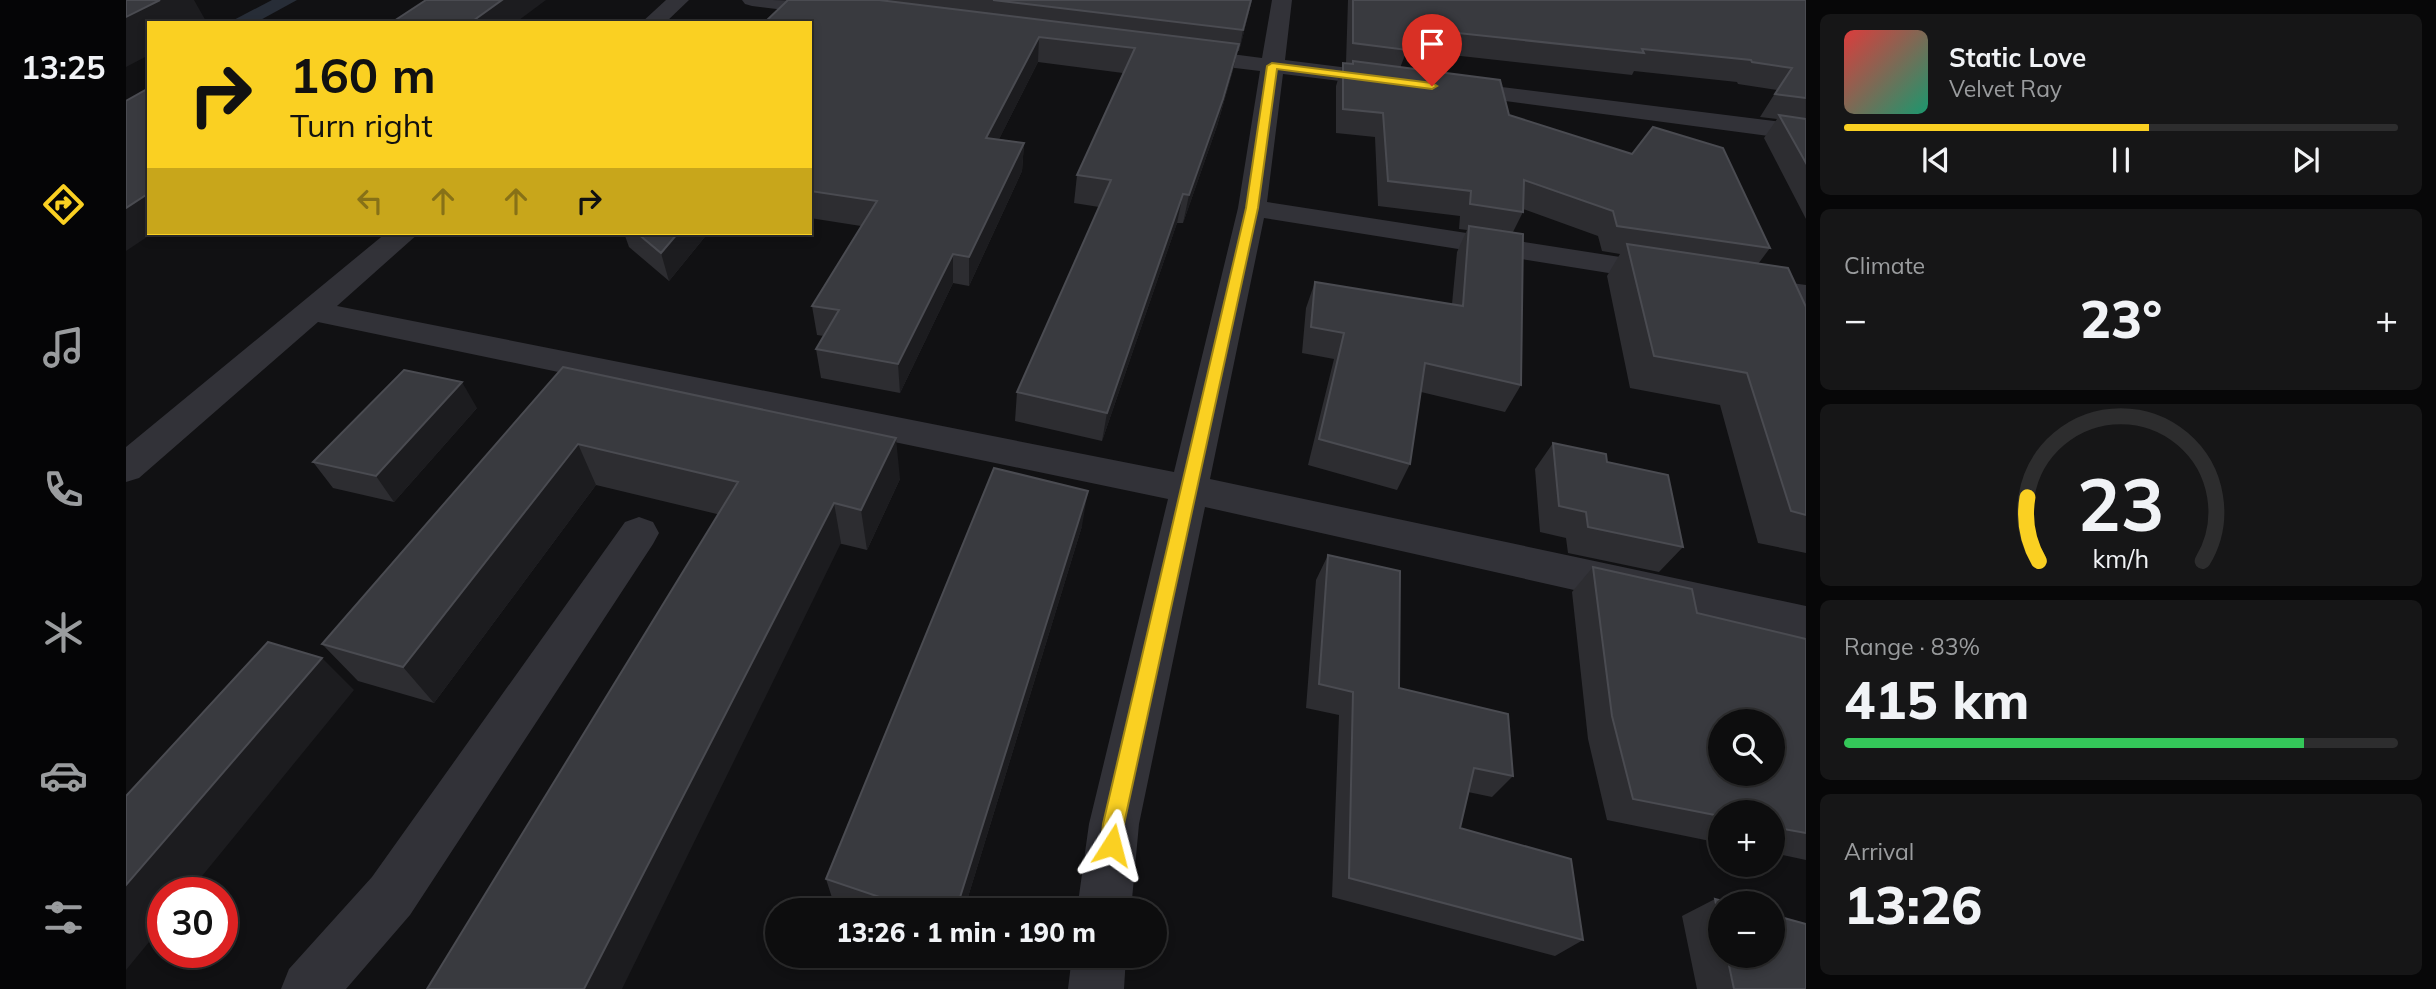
<!DOCTYPE html>
<meta charset="utf-8">
<style>
:root{--surface:#0d0d0e;--page:#161617;--text:#f1f3f6;--muted:#9a9c9e;--line:#2d2d2e;--accent:#fad022}
body{margin:0;font-family:Mulish,sans-serif;background:var(--page);color:var(--text);height:100vh;display:flex;flex-direction:column;font-size:26px;white-space:nowrap}
*{box-sizing:border-box;margin:0}
p{font-size:23px;color:var(--muted)}
.icon{flex:none;width:38px;height:38px;fill:none;stroke:currentColor;stroke-width:2;stroke-linecap:round;stroke-linejoin:round}
.map{position:relative;flex:1;overflow:hidden}
.panel{display:flex;flex-direction:column;gap:14px;padding:14px;background:#070708;width:630px}
.panel>*{flex:none}
.top-card{position:absolute;left:21px;top:21px;width:665px;height:214px;border-radius:0px;box-shadow:0 4px 10px #0003,0 0 0 2px var(--line);background:#fad022;color:#111;overflow:hidden}
.controls{position:absolute;left:1582px;top:709px;display:grid;gap:14px}
.controls a{display:grid;place-items:center;width:77px;height:77px;border-radius:50%;background:var(--surface);box-shadow:0 4px 10px #0003,0 0 0 2px var(--line);font-size:35px}
.speed{position:absolute;left:21px;top:877px;display:flex;gap:14px;font-size:35px;font-weight:700;text-align:center}
.speed>*{display:grid;place-content:center;width:91px;height:91px;border-radius:50%;background:var(--surface);box-shadow:0 4px 10px #0003,0 0 0 2px var(--line);line-height:1}
.speed .limit{border:10px solid #d22;background:#fff;color:#111}
.pin{position:absolute;display:grid;place-items:center;width:60px;height:60px;color:#fff;margin:-72px -30px;border-radius:50% 50% 50% 0;rotate:-45deg;box-shadow:0 0 7px #0007}
.pin .icon{rotate:45deg}
.me{position:absolute;width:77px;margin:-38px;rotate:9deg;stroke-linejoin:round;filter:drop-shadow(0 0 5px #0008)}
.turn{display:flex;align-items:center;gap:24px;height:147px;padding:0 28px;font-size:32px}
.turn .icon{width:91px;height:91px;stroke-width:2.5}
.turn b{display:block;font-size:49px;line-height:60px}
.lanes{display:flex;align-items:center;height:66px;padding:0 28px;background:#0003;justify-content:center;gap:35px;direction:ltr}
.lanes .off{opacity:.35}
.big{font-size:52px;font-weight:800;line-height:1.1}
.panel .card{flex:1;display:flex;flex-direction:column;justify-content:center;gap:10px;min-width:0;padding:0 24px;border-radius:10px;background:var(--page)}
.panel .dial{align-items:center;gap:0}
.dial svg{height:182px;overflow:visible;fill:none;stroke:var(--line);stroke-width:7;stroke-linecap:round;text-anchor:middle}
.dial text{fill:var(--text);stroke:none}
.song{display:flex;align-items:center;gap:21px}
.cover{width:84px;height:84px;border-radius:10px;background:linear-gradient(135deg,hsl(0 70% 55%),hsl(160 70% 35%))}
.played{height:7px;border-radius:4px;background:linear-gradient(90deg,var(--accent) 55%,var(--line) 55%)}
.keys{display:flex;justify-content:space-around;direction:ltr}
.heat{display:flex;justify-content:space-between;align-items:center;font-size:38px;direction:ltr}
.charge{height:10px;border-radius:5px;background:linear-gradient(90deg,#34c759 83%,var(--line) 0)}
.trip{position:absolute;left:639px;top:898px;width:402px;height:70px;border-radius:35px;background:var(--surface);box-shadow:0 4px 10px #0003,0 0 0 2px var(--line);font-weight:800;line-height:70px;text-align:center}
main{display:flex;flex:1;min-height:0}
.tab-bar{display:flex;flex-direction:column;width:126px;justify-content:space-around;align-items:center;background:#050506;color:var(--muted)}
.tab-bar .icon{width:49px;height:49px}
.tab-bar .on{color:var(--accent)}
.tab-bar b{font-size:32px;color:var(--text)}
.map>svg:first-child{display:block}
.water{fill:#272d37}
.lines{fill:none;stroke-linecap:round;stroke-linejoin:round}
.minor{fill:#323238;fill-rule:evenodd}
.wall{fill:#2d2d31}
.shaded-wall{fill:#1c1c1f}
.building{fill:#393a3f;stroke:#4a4b51;stroke-width:2;fill-rule:evenodd}
.route{fill:#fad022;stroke:#a28716;stroke-width:2}
</style>
<main>
<nav class="tab-bar">
<b>13:25</b>
<svg class="icon on" aria-label="directions" viewBox="0 0 24 24"><path d="M12 3l9 9-9 9-9-9zM9 14v-3h6M13 9l2 2-2 2"/></svg>
<svg class="icon" aria-label="music" viewBox="0 0 24 24"><path d="M9 18V5l10-2v13"/><circle cx="6" cy="18" r="3"/><circle cx="16" cy="16" r="3"/></svg>
<svg class="icon" aria-label="phone" viewBox="0 0 24 24"><path d="M5 4h4l2 5-3 2q2 4 5 5l2-3 5 2v4C11 20 4 13 5 4z"/></svg>
<svg class="icon" aria-label="climate" viewBox="0 0 24 24"><path d="M12 3v18M4 7l16 10M4 17L20 7"/></svg>
<svg class="icon" aria-label="car" viewBox="0 0 24 24"><path d="M5 17H2v-5l4-1 3-4h7l3 4 3 1v5h-3M9 17h6M6 11h13"/><circle cx="7" cy="17" r="2"/><circle cx="17" cy="17" r="2"/></svg>
<svg class="icon" aria-label="filters" viewBox="0 0 24 24"><path d="M4 7h16M4 17h16"/><circle cx="9" cy="7" r="2"/><circle cx="15" cy="17" r="2"/></svg>
</nav>
<div class="map">
<svg width="1680" height="989" viewBox="0 0 1680 989">
<rect width="100%" height="100%" fill="#111113"/>
<!-- water -->
<path class="water" d="M 146,0 L 171,0 L 129,23 L 102,23 Z"/>
<g class="lines">
<!-- minor -->
<path class="minor" d="M 540,0 L 563,0 L 539,23 L 515,23 Z
M 616,0 C 649,0 683,0 716,5 L 719,10 L 716,15 L 708,16 L 626,6 L 619,4 Z
M 1146,0 L 1166,0 L 1159,60 L 1263,73 L 1271,75 L 1275,80 L 1271,85 L 1263,87 L 1157,74 L 1141,202 L 1539,264 L 1550,267 L 1554,273 L 1550,279 L 1539,282 L 1138,218 L 1084,479 L 1680,606 L 1680,642 L 1079,507 L 1013,824 L 1005,910 L 951,910 L 963,824 L 1042,499 L 192,322 L 13,478 L 0,482 L 0,447 L 260,233 L 293,233 L 211,306 L 1048,472 L 1112,208 L 1134,71 L 1059,62 L 1051,60 L 1048,55 L 1051,50 L 1059,48 L 1136,58 Z
M 1327,81 L 1680,125 L 1680,141 L 1319,93 L 1315,88 L 1319,83 Z
M 1622,277 L 1680,285 L 1680,305 L 1611,293 L 1606,286 L 1611,279 Z
M 513,517 L 527,522 L 533,533 L 527,544 L 284,915 L 220,989 L 155,989 L 163,969 L 246,877 L 499,522 Z
M 946,956 L 1000,956 L 998,989 L 942,989 Z"/>
</g>
<!-- wall -->
<path class="wall" d="M 662,0 L 1126,0 L 1113,51 L 1111,51 L 1107,70 L 1091,126 L 1057,223 L 1051,223 L 976,441 L 889,421 L 891,392 L 973,207 L 948,203 L 951,175 L 997,73 L 912,62 L 873,139 L 898,143 L 896,171 L 843,286 L 827,283 L 774,393 L 695,378 L 690,349 L 698,336 L 691,335 L 686,306 L 735,226 L 684,218 L 684,23 Z
M 1222,0 L 1680,0 L 1680,219 L 1638,138 L 1651,119 L 1634,117 L 1651,90 L 1612,84 L 1611,82 L 1508,71 L 1506,75 L 1281,50 L 1274,68 L 1383,115 L 1644,248 L 1632,264 L 1680,307 L 1680,553 L 1632,543 L 1594,405 L 1504,388 L 1481,276 L 1494,254 L 1476,251 L 1472,236 L 1397,209 L 1397,212 L 1387,232 L 1395,385 L 1379,412 L 1295,392 L 1284,464 L 1271,490 L 1182,465 L 1208,359 L 1176,353 L 1180,308 L 1189,282 L 1326,304 L 1331,252 L 1341,230 L 1333,229 L 1334,216 L 1252,206 L 1249,137 L 1210,133 L 1210,86 L 1217,63 L 1220,63 Z
M 498,233 L 582,233 L 543,281 L 503,247 Z
M 437,367 L 774,479 L 741,550 L 470,485 L 308,703 L 232,681 L 196,644 Z
M 351,408 L 268,502 L 207,488 L 187,462 Z
M 1427,443 L 1481,462 L 1557,547 L 1533,572 L 1442,553 L 1440,538 L 1414,532 L 1409,469 Z
M 956,526 L 838,910 L 725,910 L 708,904 L 700,879 Z
M 1202,555 L 1273,688 L 1387,776 L 1366,797 L 1342,792 L 1334,828 L 1457,940 L 1429,956 L 1206,897 L 1213,715 L 1180,708 L 1190,580 Z
M 1467,567 L 1571,613 L 1680,639 L 1680,860 L 1647,853 L 1647,812 L 1594,812 L 1594,843 L 1481,820 L 1462,739 L 1446,592 Z
M 1589,899 L 1594,903 L 1594,956 L 1647,956 L 1680,989 L 1571,989 L 1556,916 Z"/>
<!-- shaded-wall -->
<path class="shaded-wall" d="M 34,0 L 68,0 L 81,23 L 23,23 L 23,55 L 0,67 L 0,17 Z
M 376,0 L 420,0 L 389,23 L 344,23 Z
M 1125,0 L 1126,0 L 1113,51 L 1117,30 Z
M 913,37 L 912,62 L 860,165 L 860,138 Z
M 1113,44 L 1107,70 L 1091,126 L 1057,223 L 1063,195 Z
M 898,143 L 896,171 L 843,286 L 843,257 Z
M 23,193 L 23,233 L 27,233 L 0,251 L 0,208 Z
M 1057,194 L 1051,223 L 976,441 L 981,413 Z
M 552,233 L 582,233 L 543,281 L 535,253 Z
M 827,254 L 827,283 L 774,393 L 772,364 Z
M 336,382 L 351,408 L 268,502 L 250,476 Z
M 770,438 L 774,479 L 741,550 L 735,510 Z
M 452,444 L 470,485 L 308,703 L 277,667 Z
M 962,491 L 956,526 L 838,910 L 830,910 Z
M 708,503 L 715,543 L 496,989 L 458,989 Z
M 196,658 L 228,690 L 63,892 L 37,892 L 37,925 L 0,970 L 0,885 Z"/>
<!-- building -->
<path class="building" d="M 0,0 L 34,0 L 0,17 Z
M 300,0 L 376,0 L 344,23 L 265,23 Z
M 662,0 L 753,0 L 1113,44 L 1097,99 L 1063,195 L 1057,194 L 981,413 L 891,392 L 985,180 L 951,175 L 1009,48 L 913,37 L 860,138 L 898,143 L 843,257 L 827,254 L 772,364 L 690,349 L 713,310 L 686,306 L 751,201 L 684,191 L 684,23 L 638,23 Z
M 867,0 L 1125,0 L 1117,30 Z
M 1227,0 L 1680,0 L 1680,98 L 1649,94 L 1666,68 L 1626,62 L 1625,60 L 1516,49 L 1518,53 L 1285,28 L 1281,50 L 1227,43 Z
M 1227,61 L 1374,80 L 1383,115 L 1506,154 L 1527,127 L 1597,148 L 1644,248 L 1491,226 L 1487,211 L 1398,180 L 1397,212 L 1344,204 L 1345,191 L 1262,181 L 1257,113 L 1217,109 L 1217,63 L 1227,64 Z
M 23,88 L 23,193 L 0,208 L 0,101 Z
M 1653,115 L 1680,119 L 1680,163 Z
M 1343,226 L 1397,234 L 1395,385 L 1299,363 L 1284,464 L 1193,439 L 1218,333 L 1185,327 L 1189,282 L 1337,306 Z
M 511,233 L 552,233 L 535,253 Z
M 1501,244 L 1662,268 L 1680,307 L 1680,515 L 1665,511 L 1621,373 L 1528,356 Z
M 437,367 L 770,438 L 735,510 L 708,503 L 458,989 L 301,989 L 612,482 L 452,444 L 277,667 L 196,644 Z
M 278,370 L 336,382 L 250,476 L 187,462 Z
M 1427,443 L 1480,454 L 1481,462 L 1542,475 L 1557,547 L 1462,527 L 1460,512 L 1433,506 Z
M 868,468 L 962,491 L 830,910 L 792,910 L 700,879 Z
M 1202,555 L 1274,571 L 1273,688 L 1382,714 L 1387,776 L 1348,768 L 1334,828 L 1445,859 L 1457,940 L 1223,878 L 1227,692 L 1193,684 Z
M 1467,567 L 1566,589 L 1571,613 L 1680,639 L 1680,833 L 1647,827 L 1647,812 L 1594,812 L 1594,816 L 1507,799 L 1486,716 ZM 1594,721 L 1647,721 L 1647,774 L 1594,774 Z
M 142,642 L 196,658 L 0,885 L 0,796 Z
M 1589,899 L 1604,903 L 1594,903 L 1594,924 Z
M 1647,915 L 1680,924 L 1680,989 L 1608,989 L 1601,956 L 1647,956 Z"/>
<!-- route -->
<path class="route" d="M 1146,63 L 1306,83 L 1311,86 L 1306,89 L 1151,69 L 1132,208 L 998,824 L 993,853 L 986,856 L 978,853 L 975,845 L 977,824 L 1120,208 L 1141,66 Z"/>
</svg>
<div class="controls">
<a><svg class="icon" aria-label="search" viewBox="0 0 24 24"><circle cx="10" cy="10" r="6"/><path d="M15 15l6 6"/></svg></a>
<a>+</a>
<a>−</a>
</div>
<div class="speed"><div class="limit">30</div></div>
<div class="pin" style="left:1306px;top:86px;background:#d93025"><svg class="icon" aria-label="arrive" viewBox="0 0 24 24"><path d="M6 21V4h12l-3 4 3 4H6"/></svg></div>
<svg class="me" style="left:986px;top:845px" viewBox="-20 -20 40 40"><path d="M0-17L14 15 0 8-14 15z" fill="#fad022" stroke="#fff" stroke-width="4"/></svg>
<div class="trip">13:26 · 1 min · 190 m</div>
<div class="top-card">
<div class="turn"><svg class="icon" aria-label="right" viewBox="0 0 24 24"><path d="M7 20v-9h11M14 6l5 5-5 5"/></svg><div><b>160 m</b>Turn right</div></div>
<div class="lanes"><svg class="icon off" aria-label="left" viewBox="0 0 24 24"><path d="M17 20v-9H6M10 6l-5 5 5 5"/></svg><svg class="icon off" aria-label="ahead" viewBox="0 0 24 24"><path d="M12 20V5M6 11l6-6 6 6"/></svg><svg class="icon off" aria-label="ahead" viewBox="0 0 24 24"><path d="M12 20V5M6 11l6-6 6 6"/></svg><svg class="icon" aria-label="right" viewBox="0 0 24 24"><path d="M7 20v-9h11M14 6l5 5-5 5"/></svg></div>
</div>
</div>
<section class="panel">
<div class="card">
<div class="song"><i class="cover"></i><div><b>Static Love</b><p>Velvet Ray</p></div></div>
<div class="played"></div>
<div class="keys"><svg class="icon" aria-label="previous" viewBox="0 0 24 24"><path d="M18 5L8 12l10 7zM5 5v14"/></svg><svg class="icon" aria-label="pause" viewBox="0 0 24 24"><path d="M8 5v14M16 5v14"/></svg><svg class="icon" aria-label="next" viewBox="0 0 24 24"><path d="M6 5l10 7-10 7zM19 5v14"/></svg></div>
</div>
<div class="card"><p>Climate</p>
<div class="heat"><a>−</a><b class="big">23°</b><a>+</a></div>
</div>
<div class="card dial"><svg viewBox="0 0 100 80">
<path d="M14 69A42 42 0 1 1 86 69"/>
<path d="M14 69A42 42 0 0 1 9 41" stroke="#fad022"/>
<text x="50" y="56" font-size="32" font-weight="700">23</text>
<text x="50" y="72" font-size="11">km/h</text>
</svg></div>
<div class="card"><p>Range · 83%</p><b class="big">415 km</b><div class="charge"></div></div>
<div class="card"><p>Arrival</p><b class="big">13:26</b></div>
</section>
</main>
